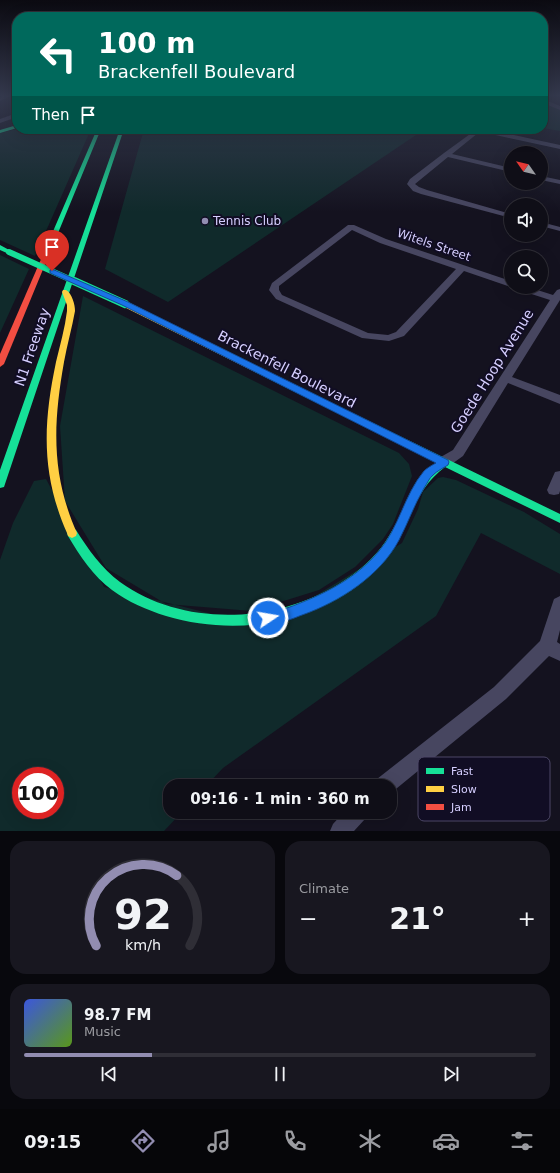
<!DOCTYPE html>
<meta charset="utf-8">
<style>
:root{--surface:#0f0e17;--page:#181720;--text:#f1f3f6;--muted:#9b9ca1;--line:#2f2e36;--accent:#928db1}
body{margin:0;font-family:"DejaVu Sans",sans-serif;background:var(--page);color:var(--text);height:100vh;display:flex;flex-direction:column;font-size:15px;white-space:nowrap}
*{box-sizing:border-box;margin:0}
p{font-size:13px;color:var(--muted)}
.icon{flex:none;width:22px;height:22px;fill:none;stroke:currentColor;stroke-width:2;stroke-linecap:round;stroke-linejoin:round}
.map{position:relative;height:831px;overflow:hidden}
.side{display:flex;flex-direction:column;gap:10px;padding:10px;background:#08080d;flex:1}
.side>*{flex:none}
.guide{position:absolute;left:12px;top:12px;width:536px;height:122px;border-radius:16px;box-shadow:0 4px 16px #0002,0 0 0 1px var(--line);background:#00695c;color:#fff;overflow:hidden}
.needle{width:26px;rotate:304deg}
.tools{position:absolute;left:504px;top:146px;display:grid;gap:8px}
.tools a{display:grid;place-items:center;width:44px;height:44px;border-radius:50%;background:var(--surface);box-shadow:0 4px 16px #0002,0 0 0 1px var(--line);font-size:20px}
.speed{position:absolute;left:12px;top:767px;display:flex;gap:8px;font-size:20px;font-weight:700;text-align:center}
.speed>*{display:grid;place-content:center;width:52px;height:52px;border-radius:50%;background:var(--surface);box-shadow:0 4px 16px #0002,0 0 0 1px var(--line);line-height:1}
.speed .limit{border:6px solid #d22;background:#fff;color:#111}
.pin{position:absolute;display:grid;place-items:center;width:34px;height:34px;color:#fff;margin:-41px -17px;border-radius:50% 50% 50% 0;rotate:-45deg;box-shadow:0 0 4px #0007}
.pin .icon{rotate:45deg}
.me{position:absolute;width:44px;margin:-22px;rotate:78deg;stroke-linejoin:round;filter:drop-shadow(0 0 3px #0008)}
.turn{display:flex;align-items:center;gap:14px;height:84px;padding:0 20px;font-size:18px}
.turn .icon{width:52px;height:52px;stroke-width:2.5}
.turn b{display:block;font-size:28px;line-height:34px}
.then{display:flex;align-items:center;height:38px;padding:0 20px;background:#0003;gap:8px;font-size:15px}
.big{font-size:30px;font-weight:600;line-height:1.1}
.side .widget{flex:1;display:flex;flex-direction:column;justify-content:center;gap:6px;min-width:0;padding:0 14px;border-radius:16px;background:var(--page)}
.side .dial{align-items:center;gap:0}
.dial svg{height:104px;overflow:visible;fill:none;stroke:var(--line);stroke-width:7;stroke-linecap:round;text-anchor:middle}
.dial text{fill:var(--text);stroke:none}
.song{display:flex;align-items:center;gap:12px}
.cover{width:48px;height:48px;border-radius:6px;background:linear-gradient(135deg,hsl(230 70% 55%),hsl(90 70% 35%))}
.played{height:4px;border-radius:2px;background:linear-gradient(90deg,var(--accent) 25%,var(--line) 25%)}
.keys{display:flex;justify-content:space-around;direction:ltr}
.heat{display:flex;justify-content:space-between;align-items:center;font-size:22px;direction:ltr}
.side .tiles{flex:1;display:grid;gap:10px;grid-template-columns:1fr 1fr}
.widget:last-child{grid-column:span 2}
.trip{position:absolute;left:163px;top:779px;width:234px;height:40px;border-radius:16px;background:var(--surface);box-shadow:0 4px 16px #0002,0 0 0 1px var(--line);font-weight:600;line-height:40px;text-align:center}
.menu{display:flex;height:64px;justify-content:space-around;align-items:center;background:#060609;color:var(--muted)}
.menu .icon{width:28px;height:28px}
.menu .on{color:var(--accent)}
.menu b{font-size:18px;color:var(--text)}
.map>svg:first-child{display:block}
.green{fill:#102a2b;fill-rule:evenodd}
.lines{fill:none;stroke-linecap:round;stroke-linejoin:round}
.street{fill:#474660;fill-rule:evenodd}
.fast{fill:#16e098;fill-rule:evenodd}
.slow{fill:#ffcf43;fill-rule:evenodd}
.jam{fill:#f24e42;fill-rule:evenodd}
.fast-bridge-far1{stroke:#16e098;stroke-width:6}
.fast-bridge{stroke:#16e098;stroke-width:8}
.route{fill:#1a73e8;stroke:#114b97}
.poi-dot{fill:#928db1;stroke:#110d24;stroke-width:1.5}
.labels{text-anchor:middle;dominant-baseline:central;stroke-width:4;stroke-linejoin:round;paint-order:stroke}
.far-poi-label{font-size:12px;fill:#d6cfff;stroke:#110d24;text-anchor:start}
.far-street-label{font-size:12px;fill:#d6cfff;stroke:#110d24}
.street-label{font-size:14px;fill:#d6cfff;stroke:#110d24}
.key{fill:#110d24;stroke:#4c4766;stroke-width:1}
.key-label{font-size:11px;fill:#d6cfff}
</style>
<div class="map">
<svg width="560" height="831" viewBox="0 0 560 831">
<rect width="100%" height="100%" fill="#14121f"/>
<!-- green -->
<path class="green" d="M 543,103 L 560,110 L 560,131 L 543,128 Z
M 17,129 L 91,129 L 35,256 L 0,240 L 0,133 Z
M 144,129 L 412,129 L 422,131 L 168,302 L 105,269 Z
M 0,255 L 29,269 L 0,333 Z
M 83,296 L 399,453 L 409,464 L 412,476 L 393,524 L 383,539 L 355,567 L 319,590 L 252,611 L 166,604 L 106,568 L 65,501 L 60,426 Z
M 443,477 L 456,480 L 524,512 L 560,534 L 560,574 L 481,533 L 436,616 L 223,768 L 206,786 L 170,786 L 170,812 L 182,812 L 164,831 L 0,831 L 0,560 L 13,523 L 34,481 L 46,479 L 104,587 L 264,627 L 402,543 L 418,509 L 423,492 L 438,478 ZM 21,776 L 55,776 L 55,810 L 21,810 Z"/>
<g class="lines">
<!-- street -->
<path class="street" d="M 3,96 L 10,96 L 0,101 L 0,97 Z
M 543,99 L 560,106 L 560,110 L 543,103 Z
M 17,113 L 17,117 L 0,123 L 0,119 Z
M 477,129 L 491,130 L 560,145 L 560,149 L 491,134 L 478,133 L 452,154 L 511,168 L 511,172 L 448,157 L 415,184 L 419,187 L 427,190 L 511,214 L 511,218 L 421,194 L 413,191 L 407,184 L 410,179 L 444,153 Z
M 541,176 L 560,180 L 560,184 L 541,180 Z
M 541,222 L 560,227 L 560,231 L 541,226 Z
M 348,225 L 354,225 L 386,239 L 511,281 L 511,287 L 464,271 L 404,336 L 389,341 L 362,338 L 276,299 L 269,290 L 272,283 ZM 352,230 L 380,243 L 456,269 L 396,332 L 388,335 L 368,333 L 282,295 L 279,290 L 279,286 Z
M 514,287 L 528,287 L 553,295 L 557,290 L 560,289 L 560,300 L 512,377 L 560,395 L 560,404 L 508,383 L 463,456 L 449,466 L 444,467 L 439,466 L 438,462 L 439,458 L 453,450 L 550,300 L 516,289 Z
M 560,471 L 560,491 L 559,494 L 554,495 L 549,494 L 547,490 L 555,472 Z
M 560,596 L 560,630 L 557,642 L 560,644 L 560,661 L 549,656 L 506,699 L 391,793 L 390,786 L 374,786 L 377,779 L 494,687 L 540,641 L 554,599 Z
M 344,812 L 368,812 L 365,819 L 354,831 L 330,831 L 333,824 Z"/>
<!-- fast -->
<path class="fast" d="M 17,125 L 17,128 L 0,133 L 0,130 Z
M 97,129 L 101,129 L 51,250 L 46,251 L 45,250 Z
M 120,129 L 124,129 L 5,484 L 4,487 L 0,488 L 0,470 Z
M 0,245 L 11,251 L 12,252 L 9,254 L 0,250 Z
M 258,367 L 560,514 L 560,523 L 445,467 C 437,473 430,480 424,489 C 408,514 401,545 379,567 C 324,623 240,638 166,616 C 147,610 128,602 112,590 C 93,576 80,556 68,536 L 67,533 L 68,530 L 72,528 L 76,530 C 88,549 102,569 120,582 C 193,635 309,621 371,559 C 400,531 405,489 437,463 L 255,372 L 254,370 L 255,368 Z"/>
<!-- slow -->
<path class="slow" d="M 63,290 L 66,290 C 72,293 75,305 75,311 C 72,328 67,345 64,362 C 53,424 51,475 77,533 L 76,536 L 72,538 L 68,536 L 67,533 C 41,474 43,424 56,362 C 60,345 65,328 67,311 L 67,305 L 62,292 Z
M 122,302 L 128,302 L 261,368 L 262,370 L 258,373 L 255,372 L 122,306 Z"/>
<!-- jam -->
<path class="jam" d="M 48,248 L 51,250 L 4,364 L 0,367 L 0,354 L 45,250 Z"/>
<!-- fast-bridge-far1 -->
<path class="fast-bridge-far1" d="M 9,252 L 76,282"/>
<!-- fast-bridge -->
<path class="fast-bridge" d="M 74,281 L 125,304"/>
</g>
<!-- sky -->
<linearGradient id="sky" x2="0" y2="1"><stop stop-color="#0b0a11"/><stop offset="0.45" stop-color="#34394d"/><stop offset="1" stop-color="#34394d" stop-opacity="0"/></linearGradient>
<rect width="560" height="212" fill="url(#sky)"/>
<!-- route -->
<path class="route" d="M 52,269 L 128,302 L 448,460 L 449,462 L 448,465 C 443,468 437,471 433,475 C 429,478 427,484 424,488 C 414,505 408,523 399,540 C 380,576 339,602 302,615 C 291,619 275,627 264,622 L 262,618 L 264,614 C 271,611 280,611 287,608 C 321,596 356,579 379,551 C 399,528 404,495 424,471 C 427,468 432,465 436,463 L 122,305 L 50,273 L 50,270 Z"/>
<!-- markers -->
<circle class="poi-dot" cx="205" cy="221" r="4"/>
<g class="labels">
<!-- far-poi labels -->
<g class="far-poi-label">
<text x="213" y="221">Tennis Club</text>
</g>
<!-- far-street labels -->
<g class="far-street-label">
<text transform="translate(434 245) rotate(19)">Witels Street</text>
</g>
<!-- street labels -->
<g class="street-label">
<text transform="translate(32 347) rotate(-71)">N1 Freeway</text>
<text transform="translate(287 369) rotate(27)">Brackenfell Boulevard</text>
<text transform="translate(492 371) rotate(-58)">Goede Hoop Avenue</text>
</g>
</g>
<!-- legend -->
<rect x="418" y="757" width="132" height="64" rx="6" class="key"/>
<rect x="426" y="768" width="18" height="6" fill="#16e098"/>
<rect x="426" y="786" width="18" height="6" fill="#ffcf43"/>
<rect x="426" y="804" width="18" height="6" fill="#f24e42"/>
<g class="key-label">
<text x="451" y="775">Fast</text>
<text x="451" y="793">Slow</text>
<text x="451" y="811">Jam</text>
</g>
</svg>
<div class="tools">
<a><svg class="needle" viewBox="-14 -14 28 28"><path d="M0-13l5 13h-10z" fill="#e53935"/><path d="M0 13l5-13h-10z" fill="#9b9ca1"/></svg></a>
<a><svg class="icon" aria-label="sound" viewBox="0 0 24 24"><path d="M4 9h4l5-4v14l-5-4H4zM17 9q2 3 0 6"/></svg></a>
<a><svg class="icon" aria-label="search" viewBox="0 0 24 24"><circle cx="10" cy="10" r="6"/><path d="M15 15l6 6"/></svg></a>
</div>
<div class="speed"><div class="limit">100</div></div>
<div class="pin" style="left:52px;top:271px;background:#d93025"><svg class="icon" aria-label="arrive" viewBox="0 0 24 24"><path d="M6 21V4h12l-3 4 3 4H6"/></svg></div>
<svg class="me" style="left:268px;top:618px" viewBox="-20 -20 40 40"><circle r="17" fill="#1a73e8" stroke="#fff" stroke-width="3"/><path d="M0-11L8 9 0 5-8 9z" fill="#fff"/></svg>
<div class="trip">09:16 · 1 min · 360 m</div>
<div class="guide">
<div class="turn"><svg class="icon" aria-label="left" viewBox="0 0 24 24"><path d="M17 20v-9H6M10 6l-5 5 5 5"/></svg><div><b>100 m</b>Brackenfell Boulevard</div></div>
<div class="then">Then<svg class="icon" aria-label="arrive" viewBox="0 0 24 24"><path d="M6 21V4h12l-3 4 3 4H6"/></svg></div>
</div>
</div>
<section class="side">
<div class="tiles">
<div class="widget dial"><svg viewBox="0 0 100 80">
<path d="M14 69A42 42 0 1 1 86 69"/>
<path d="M14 69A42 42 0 0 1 76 15" stroke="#928db1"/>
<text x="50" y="56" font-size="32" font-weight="700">92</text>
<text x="50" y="72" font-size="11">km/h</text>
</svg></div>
<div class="widget"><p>Climate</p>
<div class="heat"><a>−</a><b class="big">21°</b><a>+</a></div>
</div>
<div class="widget">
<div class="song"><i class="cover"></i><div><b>98.7 FM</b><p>Music</p></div></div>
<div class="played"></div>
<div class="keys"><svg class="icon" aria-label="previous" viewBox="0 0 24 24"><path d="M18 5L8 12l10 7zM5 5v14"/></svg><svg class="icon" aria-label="pause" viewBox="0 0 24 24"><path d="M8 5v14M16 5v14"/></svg><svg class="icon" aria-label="next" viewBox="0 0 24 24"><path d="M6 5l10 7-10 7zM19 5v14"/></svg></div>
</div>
</div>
</section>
<nav class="menu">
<b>09:15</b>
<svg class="icon on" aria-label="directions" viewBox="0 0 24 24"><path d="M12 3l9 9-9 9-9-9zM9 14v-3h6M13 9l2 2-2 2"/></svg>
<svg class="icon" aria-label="music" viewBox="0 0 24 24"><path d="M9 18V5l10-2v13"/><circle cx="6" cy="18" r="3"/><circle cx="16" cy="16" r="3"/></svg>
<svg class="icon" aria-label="phone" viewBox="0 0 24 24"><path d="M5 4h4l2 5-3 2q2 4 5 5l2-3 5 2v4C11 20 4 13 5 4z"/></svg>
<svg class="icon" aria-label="climate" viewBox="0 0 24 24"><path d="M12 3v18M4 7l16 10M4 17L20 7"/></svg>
<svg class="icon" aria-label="car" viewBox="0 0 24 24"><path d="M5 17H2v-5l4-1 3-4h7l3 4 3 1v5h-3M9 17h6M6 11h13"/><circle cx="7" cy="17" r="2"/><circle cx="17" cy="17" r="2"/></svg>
<svg class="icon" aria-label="filters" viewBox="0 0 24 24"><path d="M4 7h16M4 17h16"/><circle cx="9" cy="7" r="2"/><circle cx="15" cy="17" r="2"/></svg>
</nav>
